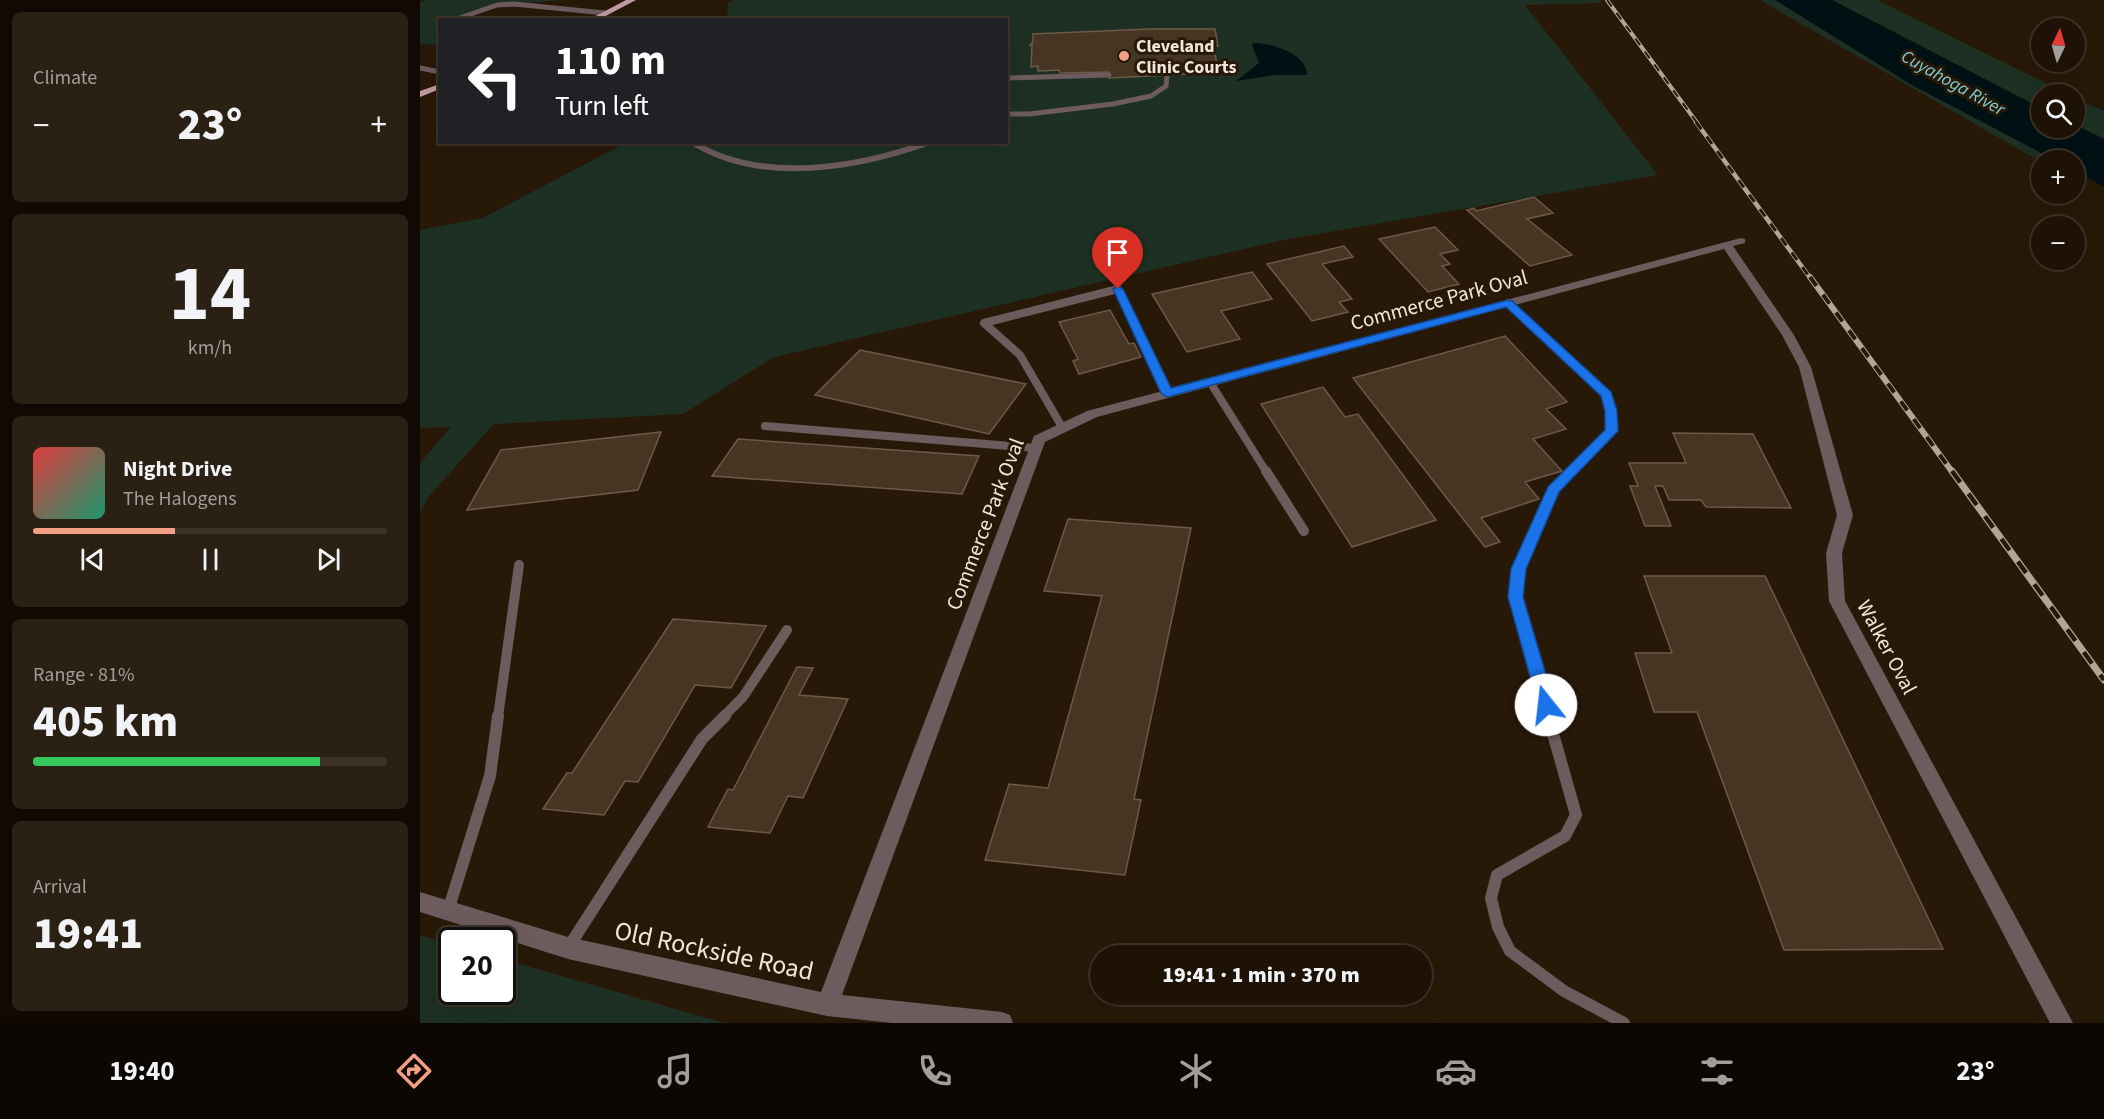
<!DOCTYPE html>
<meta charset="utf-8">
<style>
:root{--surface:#1e1206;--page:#2b2014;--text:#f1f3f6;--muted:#a19e9b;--line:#3c3228;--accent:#f39f83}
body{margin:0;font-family:"Source Sans 3",sans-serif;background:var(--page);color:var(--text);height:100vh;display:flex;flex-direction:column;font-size:22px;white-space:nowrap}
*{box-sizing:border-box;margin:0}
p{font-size:20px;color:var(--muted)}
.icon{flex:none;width:33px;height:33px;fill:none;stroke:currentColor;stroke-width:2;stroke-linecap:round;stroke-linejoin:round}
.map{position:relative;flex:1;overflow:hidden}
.details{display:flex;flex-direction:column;gap:12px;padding:12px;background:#100a03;width:420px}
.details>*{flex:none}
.hud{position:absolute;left:18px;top:18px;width:570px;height:126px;border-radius:0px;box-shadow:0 6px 24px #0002,0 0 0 2px var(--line);background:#202124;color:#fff;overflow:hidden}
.needle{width:39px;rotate:5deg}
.controls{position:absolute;left:1611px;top:18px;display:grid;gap:12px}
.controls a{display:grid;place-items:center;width:54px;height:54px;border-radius:50%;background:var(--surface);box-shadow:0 6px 24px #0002,0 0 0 2px var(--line);font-size:30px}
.speed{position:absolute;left:18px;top:927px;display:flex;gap:12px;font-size:30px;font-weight:700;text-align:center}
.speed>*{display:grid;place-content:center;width:78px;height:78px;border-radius:50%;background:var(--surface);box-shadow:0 6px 24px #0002,0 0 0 2px var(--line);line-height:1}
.speed .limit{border:3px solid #111;border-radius:9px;background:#fff;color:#111}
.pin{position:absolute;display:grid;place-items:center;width:51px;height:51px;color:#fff;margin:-62px -26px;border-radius:50% 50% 50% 0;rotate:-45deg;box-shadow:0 0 6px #0007}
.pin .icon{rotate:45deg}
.me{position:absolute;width:66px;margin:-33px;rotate:344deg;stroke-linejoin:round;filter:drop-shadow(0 0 4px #0008)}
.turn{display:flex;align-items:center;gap:21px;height:126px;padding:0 18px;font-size:27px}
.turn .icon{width:78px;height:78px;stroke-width:2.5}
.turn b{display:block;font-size:42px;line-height:51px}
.big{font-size:45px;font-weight:800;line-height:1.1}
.details .card{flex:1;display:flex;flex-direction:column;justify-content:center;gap:9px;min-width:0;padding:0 21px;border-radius:9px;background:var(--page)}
.details .dial{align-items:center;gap:0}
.dial b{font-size:78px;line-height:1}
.song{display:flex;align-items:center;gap:18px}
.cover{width:72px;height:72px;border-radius:9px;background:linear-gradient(135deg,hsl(0 70% 55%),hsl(160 70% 35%))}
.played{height:6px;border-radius:3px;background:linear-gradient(90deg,var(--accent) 40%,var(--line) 40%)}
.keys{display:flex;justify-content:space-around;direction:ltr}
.heat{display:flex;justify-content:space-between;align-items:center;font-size:33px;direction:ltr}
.charge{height:9px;border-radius:4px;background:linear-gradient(90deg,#34c759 81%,var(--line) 0)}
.trip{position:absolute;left:670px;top:945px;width:342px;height:60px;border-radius:30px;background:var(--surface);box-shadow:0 6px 24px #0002,0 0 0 2px var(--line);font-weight:800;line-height:60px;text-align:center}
.tabs{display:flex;height:96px;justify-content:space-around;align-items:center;background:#0c0702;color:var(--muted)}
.tabs .icon{width:42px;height:42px}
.tabs .active{color:var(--accent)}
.tabs b{font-size:27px;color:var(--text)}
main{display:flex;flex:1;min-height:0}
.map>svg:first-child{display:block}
.green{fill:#1e3024}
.water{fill:#001114}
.building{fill:#473524;stroke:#6d5947;stroke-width:1.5}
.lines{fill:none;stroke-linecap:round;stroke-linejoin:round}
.service-far4{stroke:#6d5b5e;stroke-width:5}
.service-far3{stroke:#6d5b5e;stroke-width:6}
.service-far2{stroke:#6d5b5e;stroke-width:8}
.service-far1{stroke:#6d5b5e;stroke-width:10}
.service{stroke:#6d5b5e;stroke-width:12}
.minor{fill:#6d5b5e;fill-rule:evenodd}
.primary{fill:#c09ca1;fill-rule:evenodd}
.rail-far3-casing{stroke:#b1a598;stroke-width:4}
.rail-far2-casing{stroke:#b1a598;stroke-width:4.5}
.rail-far1-casing{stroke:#b1a598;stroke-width:6}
.rail-casing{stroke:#b1a598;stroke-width:7}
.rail-far3{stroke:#281808;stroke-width:2;stroke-dasharray:8;stroke-linecap:butt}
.rail-far2{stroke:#281808;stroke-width:3;stroke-dasharray:9;stroke-linecap:butt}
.rail-far1{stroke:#281808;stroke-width:4;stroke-dasharray:11;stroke-linecap:butt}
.rail{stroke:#281808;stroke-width:4.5;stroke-dasharray:14;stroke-linecap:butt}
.route{fill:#1a73e8;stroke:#114b97;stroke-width:1.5}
.poi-dot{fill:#f39f83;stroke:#281808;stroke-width:2}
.labels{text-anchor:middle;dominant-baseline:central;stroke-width:6;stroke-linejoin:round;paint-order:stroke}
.far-poi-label{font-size:18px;font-weight:bold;fill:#f1e6db;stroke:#281808;text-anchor:start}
.far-water-label{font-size:18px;font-style:italic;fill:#7cced9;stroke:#281808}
.street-label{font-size:21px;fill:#f1e6db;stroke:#281808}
.near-street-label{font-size:26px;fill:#f1e6db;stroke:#281808}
</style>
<main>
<section class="details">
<div class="card"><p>Climate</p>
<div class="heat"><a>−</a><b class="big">23°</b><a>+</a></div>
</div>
<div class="card dial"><b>14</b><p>km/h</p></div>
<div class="card">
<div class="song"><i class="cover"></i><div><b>Night Drive</b><p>The Halogens</p></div></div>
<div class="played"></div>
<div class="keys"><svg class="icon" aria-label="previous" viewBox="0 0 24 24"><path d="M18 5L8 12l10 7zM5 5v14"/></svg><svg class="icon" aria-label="pause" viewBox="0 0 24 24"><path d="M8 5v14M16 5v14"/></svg><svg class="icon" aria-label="next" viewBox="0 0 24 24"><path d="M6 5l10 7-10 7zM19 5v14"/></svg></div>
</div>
<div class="card"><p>Range · 81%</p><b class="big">405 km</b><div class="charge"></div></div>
<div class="card"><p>Arrival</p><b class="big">19:41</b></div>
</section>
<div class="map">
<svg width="1684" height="1023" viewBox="0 0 1684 1023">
<rect width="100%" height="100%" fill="#281808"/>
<!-- green -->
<path class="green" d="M 5,0 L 145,0 L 77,5 L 34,19 L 20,20 L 19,45 L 0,44 L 0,3 Z
M 314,0 L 1180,0 L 1182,3 L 1105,5 L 1238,175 L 863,240 L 354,357 L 263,414 L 74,424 L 9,496 L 0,513 L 0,463 L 31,427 L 0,428 L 0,230 L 63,218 L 205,143 L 586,142 L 586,20 L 307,19 L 308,3 Z
M 1340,0 L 1355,0 L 1492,85 L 1635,160 L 1621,162 Z
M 1412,0 L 1457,0 L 1648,94 L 1622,94 L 1621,108 Z
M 1654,98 L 1684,111 L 1684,139 L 1655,125 Z
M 0,935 L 31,944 L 32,992 L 82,992 L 83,959 L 304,1023 L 0,1023 Z"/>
<!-- water -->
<path class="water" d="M 1355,0 L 1412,0 L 1621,108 L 1622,128 L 1654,128 L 1655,125 L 1684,139 L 1684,187 L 1655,171 L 1654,160 L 1635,160 L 1492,85 Z
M 834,43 C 852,43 887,54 887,75 L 856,75 L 816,81 L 839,63 L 832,45 Z"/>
<!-- building -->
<path class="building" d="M 729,29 L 795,29 L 798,46 L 794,46 L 797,66 L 769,68 L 769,74 L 689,78 L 689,72 L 640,73 L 639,70 L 618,71 L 618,66 L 611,67 L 612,45 L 610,45 L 613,42 L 613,34 Z
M 1114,197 L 1133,213 L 1107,219 L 1152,255 L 1110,266 L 1047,210 L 1054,208 L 1056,211 Z
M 1015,227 L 1038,250 L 1020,254 L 1030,264 L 1022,266 L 1039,284 L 1008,292 L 959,239 Z
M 924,246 L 933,257 L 902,264 L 932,299 L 919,302 L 928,312 L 892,321 L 847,264 Z
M 832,272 L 852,299 L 801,311 L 820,339 L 767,352 L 732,294 Z
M 690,310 L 709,344 L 714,343 L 721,357 L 659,374 L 653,361 L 658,359 L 639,322 Z
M 1085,336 L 1147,402 L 1126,409 L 1146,429 L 1113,439 L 1142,471 L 1105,482 L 1119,499 L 1061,518 L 1080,542 L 1065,547 L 933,378 Z
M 440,350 L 606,384 L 569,434 L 395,395 Z
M 903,387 L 925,417 L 938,414 L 1016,520 L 932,547 L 841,404 Z
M 241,432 L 218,490 L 47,510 L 81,450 Z
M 1253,433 L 1333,434 L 1371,508 L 1286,507 L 1281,500 L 1249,500 L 1243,486 L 1235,486 L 1251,526 L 1225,526 L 1210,486 L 1218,486 L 1209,463 L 1266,463 Z
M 318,439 L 559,456 L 542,494 L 292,476 Z
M 648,519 L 771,528 L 714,799 L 721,800 L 705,875 L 565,860 L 589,784 L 628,788 L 682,596 L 624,591 Z
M 1224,576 L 1345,576 L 1523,949 L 1364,950 L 1277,712 L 1234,712 L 1215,653 L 1252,653 Z
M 253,619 L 346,626 L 311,688 L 275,685 L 218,782 L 205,781 L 184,815 L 123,809 L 147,773 L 152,773 Z
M 377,667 L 393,668 L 379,695 L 428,699 L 383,798 L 368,796 L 350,833 L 288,827 L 308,789 L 313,790 Z"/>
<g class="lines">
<!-- service-far4 -->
<path class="service-far4" d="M 34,20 L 77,5 L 94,4 L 185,13
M 0,68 L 20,72
M 586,78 L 689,75
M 586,114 L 609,114 L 693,104 L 731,96 L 746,86 L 747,75"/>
<!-- service-far3 -->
<path class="service-far3" d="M 272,142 C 341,185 437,168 510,142"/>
<!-- service-far2 -->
<path class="service-far2" d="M 1088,303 L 1187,395 L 1191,411 L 1191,431 L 1150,473
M 790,382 L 847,473
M 345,426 L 615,448
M 642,427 L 600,355 L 564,323 L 698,289 L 747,393"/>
<!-- service-far1 -->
<path class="service-far1" d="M 846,471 L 884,531
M 78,717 L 99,565
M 303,717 L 323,697 L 367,630
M 1129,717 L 1095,597 L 1098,569 L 1133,490 L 1151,471"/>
<!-- service -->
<path class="service" d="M 1128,716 L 1156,815 L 1145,836 L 1077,875 L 1071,898 L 1078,927 L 1090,951 L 1144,991 L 1204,1023
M 28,911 L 70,776 L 78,716
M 148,948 L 282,739 L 305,716"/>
<!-- minor -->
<path class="minor" d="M 1321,238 L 1325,239 L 1325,243 L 1313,246 L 1374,335 L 1391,367 L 1433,515 L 1422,553 L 1425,601 L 1653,1023 L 1630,1023 L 1409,601 L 1406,553 L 1417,515 L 1379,367 L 1362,335 L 1304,249 L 677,417 L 625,442 L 422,995 L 582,1012 L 590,1015 L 593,1023 L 472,1023 L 407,1016 L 148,959 L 0,912 L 0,892 L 148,937 L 401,992 L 614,436 L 667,411 Z"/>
<!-- primary -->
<path class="primary" d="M 206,0 L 216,0 L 178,20 L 168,20 Z
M 20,84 L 20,89 L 0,97 L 0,91 Z"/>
<!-- rail-far3 casing -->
<g class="rail-far3-casing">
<path id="rail-far3" d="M 1187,0 L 1278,124"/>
</g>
<!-- rail-far2 casing -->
<g class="rail-far2-casing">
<path id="rail-far2" d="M 1276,122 L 1391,279"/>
</g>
<!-- rail-far1 casing -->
<g class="rail-far1-casing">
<path id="rail-far1" d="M 1390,277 L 1533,473"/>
</g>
<!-- rail casing -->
<g class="rail-casing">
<path id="rail" d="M 1532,471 L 1684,680"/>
</g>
<!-- rail-far3 -->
<use href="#rail-far3" class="rail-far3"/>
<!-- rail-far2 -->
<use href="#rail-far2" class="rail-far2"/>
<!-- rail-far1 -->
<use href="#rail-far1" class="rail-far1"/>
<!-- rail -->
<use href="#rail" class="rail"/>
</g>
<!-- route -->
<path class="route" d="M 698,286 L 703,289 L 751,388 L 1088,300 L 1092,301 L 1191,392 L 1197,411 L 1198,431 L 1139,492 L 1106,569 L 1103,597 L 1135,705 L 1132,710 L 1126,712 L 1121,710 L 1118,705 L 1088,597 L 1091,569 L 1128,487 L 1185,430 L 1185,411 L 1181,396 L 1086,307 L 747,397 L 741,393 L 693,289 Z"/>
<!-- markers -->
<circle class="poi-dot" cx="704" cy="56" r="6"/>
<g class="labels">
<!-- far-poi labels -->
<g class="far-poi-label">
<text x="716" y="46">Cleveland<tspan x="716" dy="21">Clinic Courts</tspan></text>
</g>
<!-- far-water labels -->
<g class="far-water-label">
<text transform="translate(1533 83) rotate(29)">Cuyahoga River</text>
</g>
<!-- street labels -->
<g class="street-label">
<text transform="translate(1019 300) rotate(-15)">Commerce Park Oval</text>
<text transform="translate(565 524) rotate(-69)">Commerce Park Oval</text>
<text transform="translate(1467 647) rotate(62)">Walker Oval</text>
</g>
<!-- near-street labels -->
<g class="near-street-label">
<text transform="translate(294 951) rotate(12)">Old Rockside Road</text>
</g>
</g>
</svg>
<div class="controls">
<a><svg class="needle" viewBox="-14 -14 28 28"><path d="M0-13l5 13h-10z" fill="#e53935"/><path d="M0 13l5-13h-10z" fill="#a19e9b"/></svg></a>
<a><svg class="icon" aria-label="search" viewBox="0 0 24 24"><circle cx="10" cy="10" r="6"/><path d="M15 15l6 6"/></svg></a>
<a>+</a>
<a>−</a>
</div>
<div class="speed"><div class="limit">20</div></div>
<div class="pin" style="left:698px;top:289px;background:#d93025"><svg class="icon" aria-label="arrive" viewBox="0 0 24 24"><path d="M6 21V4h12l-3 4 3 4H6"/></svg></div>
<svg class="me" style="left:1126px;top:705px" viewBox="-20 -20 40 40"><circle r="19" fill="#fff"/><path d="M0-13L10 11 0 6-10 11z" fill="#1a73e8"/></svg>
<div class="trip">19:41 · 1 min · 370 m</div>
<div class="hud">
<div class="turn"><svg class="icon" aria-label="left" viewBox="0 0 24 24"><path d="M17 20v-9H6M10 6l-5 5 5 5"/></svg><div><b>110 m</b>Turn left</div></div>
</div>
</div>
</main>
<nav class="tabs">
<b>19:40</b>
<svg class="icon active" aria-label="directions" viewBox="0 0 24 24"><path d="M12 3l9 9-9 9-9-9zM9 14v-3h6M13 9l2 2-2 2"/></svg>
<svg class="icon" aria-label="music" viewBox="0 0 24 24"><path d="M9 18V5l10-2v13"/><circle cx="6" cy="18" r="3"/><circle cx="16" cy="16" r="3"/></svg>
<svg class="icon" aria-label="phone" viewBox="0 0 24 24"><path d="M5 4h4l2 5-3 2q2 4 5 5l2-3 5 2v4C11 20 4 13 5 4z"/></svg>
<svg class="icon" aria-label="climate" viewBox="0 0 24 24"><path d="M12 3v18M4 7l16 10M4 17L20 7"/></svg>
<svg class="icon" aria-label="car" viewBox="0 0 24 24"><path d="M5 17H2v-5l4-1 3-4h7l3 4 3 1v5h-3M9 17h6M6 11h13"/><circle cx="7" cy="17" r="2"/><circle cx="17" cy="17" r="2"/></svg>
<svg class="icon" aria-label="filters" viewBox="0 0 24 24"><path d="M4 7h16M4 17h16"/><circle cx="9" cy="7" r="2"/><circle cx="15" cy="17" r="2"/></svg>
<b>23°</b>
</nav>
